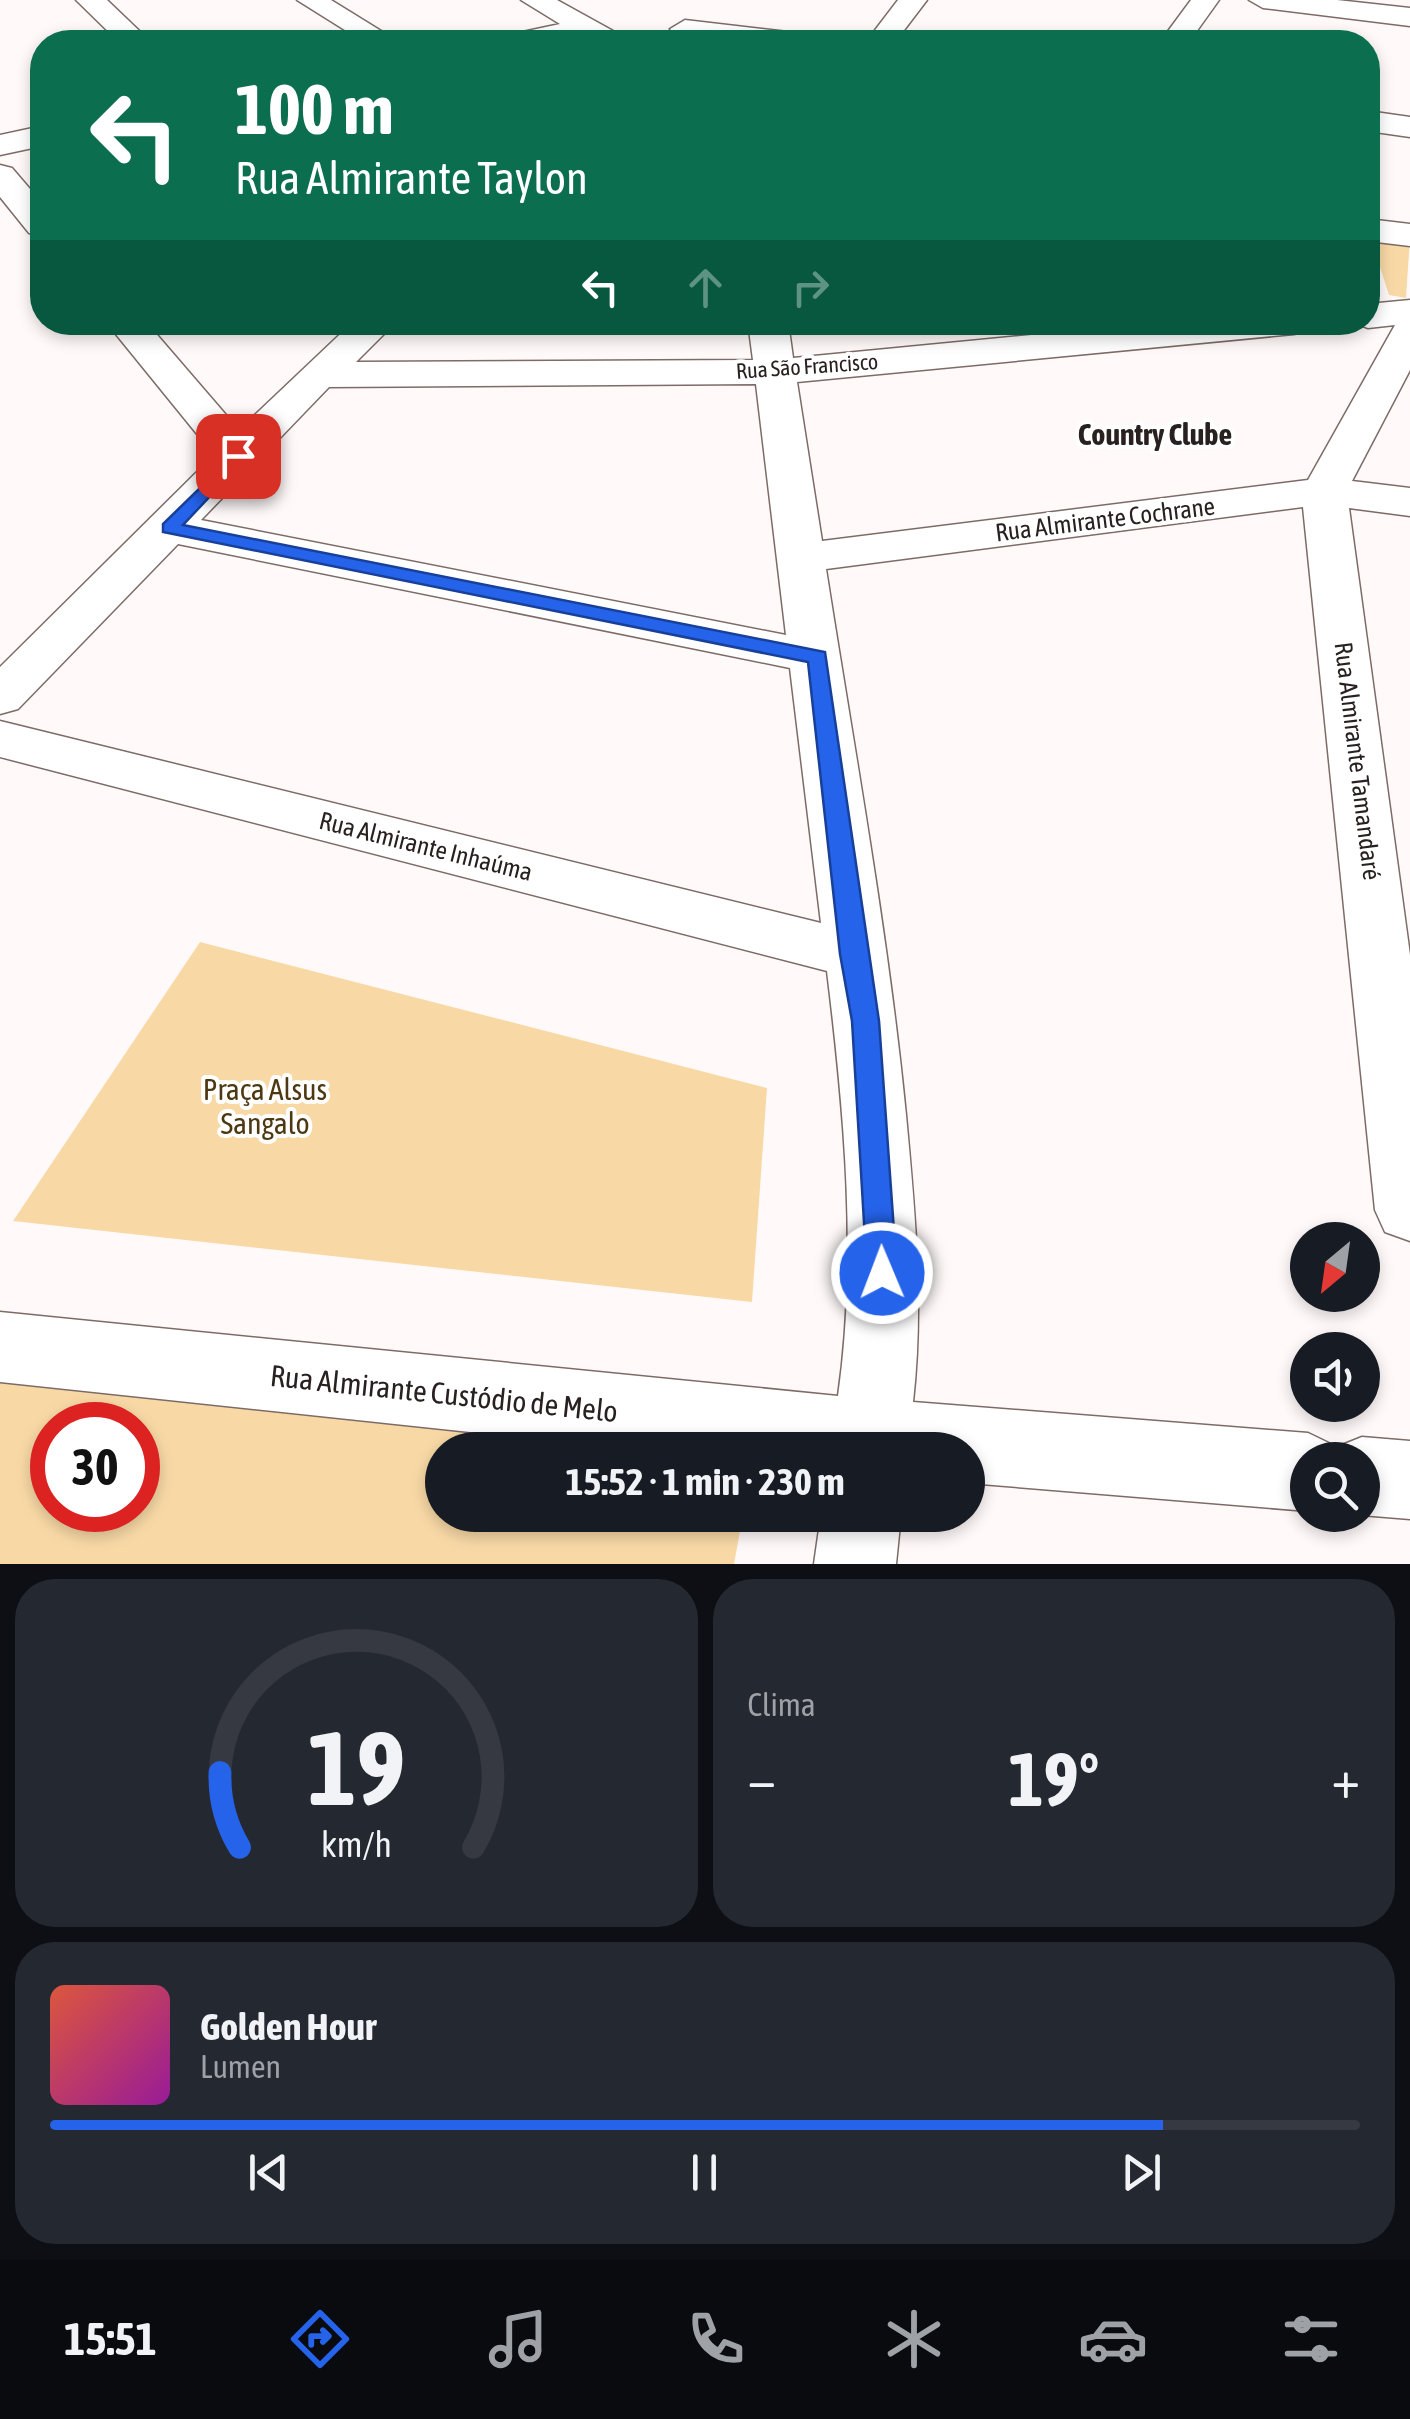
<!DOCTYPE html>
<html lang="pt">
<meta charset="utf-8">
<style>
:root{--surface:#171b24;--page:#242831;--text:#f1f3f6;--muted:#9ea1a6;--line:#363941;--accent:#2563eb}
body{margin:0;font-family:"Asap Condensed",sans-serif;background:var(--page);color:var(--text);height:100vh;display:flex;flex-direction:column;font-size:38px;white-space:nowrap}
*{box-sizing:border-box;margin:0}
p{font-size:32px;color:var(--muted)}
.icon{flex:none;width:55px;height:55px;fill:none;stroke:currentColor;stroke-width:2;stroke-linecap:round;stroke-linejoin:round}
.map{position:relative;height:1564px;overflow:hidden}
.sheet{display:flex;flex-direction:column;gap:15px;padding:15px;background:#0d0f14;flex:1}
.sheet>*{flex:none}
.hud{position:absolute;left:30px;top:30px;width:1350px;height:305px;border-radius:40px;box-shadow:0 5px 15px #0003;background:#0b6e4f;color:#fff;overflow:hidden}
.needle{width:65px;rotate:209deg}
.buttons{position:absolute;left:1290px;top:1222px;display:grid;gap:20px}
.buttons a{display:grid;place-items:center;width:90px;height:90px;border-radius:50%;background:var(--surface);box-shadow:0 5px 15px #0003;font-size:50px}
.speed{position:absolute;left:30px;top:1402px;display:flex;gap:20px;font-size:50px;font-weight:700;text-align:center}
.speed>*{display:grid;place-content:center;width:130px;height:130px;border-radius:50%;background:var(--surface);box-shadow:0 5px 15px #0003;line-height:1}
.speed .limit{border:15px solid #d22;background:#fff;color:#111}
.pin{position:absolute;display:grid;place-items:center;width:85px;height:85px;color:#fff;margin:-42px;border-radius:20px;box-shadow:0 5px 15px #0006}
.me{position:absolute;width:110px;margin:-55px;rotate:359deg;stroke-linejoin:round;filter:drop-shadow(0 0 8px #0008)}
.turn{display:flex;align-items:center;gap:35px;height:210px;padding:0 40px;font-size:45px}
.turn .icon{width:130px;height:130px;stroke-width:2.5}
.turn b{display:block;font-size:70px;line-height:85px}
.lanes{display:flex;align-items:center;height:95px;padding:0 40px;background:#0003;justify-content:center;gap:50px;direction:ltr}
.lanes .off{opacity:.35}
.big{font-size:75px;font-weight:700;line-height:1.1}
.sheet .tile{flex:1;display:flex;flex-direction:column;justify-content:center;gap:15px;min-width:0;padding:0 35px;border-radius:40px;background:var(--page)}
.sheet .dial{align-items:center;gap:0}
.dial svg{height:260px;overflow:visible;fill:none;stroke:var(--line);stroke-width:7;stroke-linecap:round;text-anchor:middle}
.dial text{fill:var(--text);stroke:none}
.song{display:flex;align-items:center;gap:30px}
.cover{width:120px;height:120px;border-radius:15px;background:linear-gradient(135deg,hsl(10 70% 55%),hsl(300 70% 35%))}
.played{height:10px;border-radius:5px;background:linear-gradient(90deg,var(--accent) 85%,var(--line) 85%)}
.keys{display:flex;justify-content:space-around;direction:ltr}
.heat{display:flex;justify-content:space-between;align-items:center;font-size:55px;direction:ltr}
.sheet .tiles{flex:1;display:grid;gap:15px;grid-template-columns:1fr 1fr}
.tile:last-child{grid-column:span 2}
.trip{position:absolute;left:425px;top:1432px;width:560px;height:100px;border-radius:50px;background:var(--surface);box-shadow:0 5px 15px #0003;font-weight:700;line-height:100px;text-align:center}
.dock{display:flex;height:160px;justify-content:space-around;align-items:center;background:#090b0e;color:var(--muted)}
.dock .icon{width:70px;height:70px}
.dock .active{color:var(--accent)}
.dock b{font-size:45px;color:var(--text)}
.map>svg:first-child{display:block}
.green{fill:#f8d9a6;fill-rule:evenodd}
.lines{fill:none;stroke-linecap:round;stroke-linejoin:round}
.minor-casing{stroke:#7d6b67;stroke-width:3}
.minor{fill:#fff;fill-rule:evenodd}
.route{fill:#2563eb;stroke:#184099;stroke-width:2.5}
.labels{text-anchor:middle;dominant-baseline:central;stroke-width:8;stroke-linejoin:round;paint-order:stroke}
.far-street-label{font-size:22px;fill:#28211f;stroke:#fff}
.street-label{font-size:25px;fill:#28211f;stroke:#fff}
.far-district-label{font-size:30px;font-weight:bold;fill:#28211f;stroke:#fff}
.near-park-label{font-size:30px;fill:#4d3911;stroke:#fff}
.near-street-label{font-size:30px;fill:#28211f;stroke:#fff}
</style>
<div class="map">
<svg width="1410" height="1564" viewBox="0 0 1410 1564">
<rect width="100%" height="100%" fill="#fffaf9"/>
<!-- green -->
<path class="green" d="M 1369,233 L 1410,237 L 1406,298 L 1389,295 Z
M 200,942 L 767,1088 L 752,1302 L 13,1221 Z
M 0,1370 L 756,1450 L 442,1450 L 442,1515 L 743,1515 L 734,1564 L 0,1564 ZM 52,1425 L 138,1425 L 138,1510 L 52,1510 Z"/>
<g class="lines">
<!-- minor casing -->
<g class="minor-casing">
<path id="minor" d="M 76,0 L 107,0 L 151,42 L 119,42 Z
M 297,0 L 331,0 L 399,42 L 364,42 Z
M 521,0 L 557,0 L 633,42 L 596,42 L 585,37 L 556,42 L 499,42 L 503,36 L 560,24 Z
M 898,0 L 927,0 L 895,42 L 866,42 Z
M 1191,0 L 1219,0 L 1189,42 L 1160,42 Z
M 1249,0 L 1337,0 L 1410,8 L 1410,26 L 1263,8 Z
M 685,20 L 797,33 L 812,42 L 726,42 L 675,35 L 670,29 Z
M 1368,111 L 1410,117 L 1410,137 L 1368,131 Z
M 42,126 L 42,146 L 0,155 L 0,135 Z
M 0,165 L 12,168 L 42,203 L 42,236 L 29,233 L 0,197 Z
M 1368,219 L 1410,224 L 1410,246 L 1368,241 Z
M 1410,300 L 1410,370 L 1352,481 L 1410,488 L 1410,516 L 1349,508 L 1410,955 L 1410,1241 L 1385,1232 L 1375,1210 L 1303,507 L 826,569 C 854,748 888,932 906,1115 C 915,1211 924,1306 913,1402 L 1308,1433 L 1337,1447 L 1362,1437 L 1410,1441 L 1410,1519 L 1361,1515 L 1362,1460 L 1308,1460 L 1308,1511 L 968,1483 L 968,1450 L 638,1450 L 0,1382 L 0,1312 L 838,1396 C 858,1258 844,1109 827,971 L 0,757 L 0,721 L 821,923 L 790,668 L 178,544 L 18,709 L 0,714 L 0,667 L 214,455 L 106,322 L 146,322 L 239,430 L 353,322 L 396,322 L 356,362 L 753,360 L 748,322 L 788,322 L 793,358 L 1165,322 L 1313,322 L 1308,330 L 1294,334 L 797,382 L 822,541 L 1308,480 L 1395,325 L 1368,328 L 1353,322 L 1368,322 L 1368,304 ZM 756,384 L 786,635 L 201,520 L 329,387 Z
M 821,1515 L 901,1515 L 896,1564 L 814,1564 Z"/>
</g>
<!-- minor -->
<use href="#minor" class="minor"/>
</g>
<!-- route -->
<path class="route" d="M 238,451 L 244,452 L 244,460 L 183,525 L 825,652 L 879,1021 L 897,1273 L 893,1282 L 882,1286 L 872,1282 L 867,1273 L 852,1021 L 840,954 L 808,662 L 163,532 L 163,524 Z"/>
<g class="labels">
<!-- far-street labels -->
<g class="far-street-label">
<text transform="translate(807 366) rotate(-4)">Rua São Francisco</text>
</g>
<!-- street labels -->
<g class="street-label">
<text transform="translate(1105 519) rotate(-7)">Rua Almirante Cochrane</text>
<text transform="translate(1358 761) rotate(83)">Rua Almirante Tamandaré</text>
<text transform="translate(426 846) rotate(14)">Rua Almirante Inhaúma</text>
</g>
<!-- far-district labels -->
<g class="far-district-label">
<text x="1155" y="434">Country Clube</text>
</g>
<!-- near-park labels -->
<g class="near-park-label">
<text x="265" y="1089">Praça Alsus<tspan x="265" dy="34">Sangalo</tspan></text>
</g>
<!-- near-street labels -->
<g class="near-street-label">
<text transform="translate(444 1393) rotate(6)">Rua Almirante Custódio de Melo</text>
</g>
</g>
</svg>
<div class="buttons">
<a><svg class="needle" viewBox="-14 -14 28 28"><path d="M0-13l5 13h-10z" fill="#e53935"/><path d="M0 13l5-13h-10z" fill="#9ea1a6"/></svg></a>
<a><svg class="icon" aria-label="sound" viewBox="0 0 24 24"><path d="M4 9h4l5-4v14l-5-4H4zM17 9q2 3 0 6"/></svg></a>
<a><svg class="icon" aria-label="search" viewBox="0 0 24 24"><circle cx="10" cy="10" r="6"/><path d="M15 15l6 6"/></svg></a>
</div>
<div class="speed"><div class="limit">30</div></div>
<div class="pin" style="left:238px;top:456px;background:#d93025"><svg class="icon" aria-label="arrive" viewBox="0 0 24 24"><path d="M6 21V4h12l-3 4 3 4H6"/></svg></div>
<svg class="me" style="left:882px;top:1273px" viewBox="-20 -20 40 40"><circle r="17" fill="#2563eb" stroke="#fff" stroke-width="3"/><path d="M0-11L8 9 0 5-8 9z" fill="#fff"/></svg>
<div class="trip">15:52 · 1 min · 230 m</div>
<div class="hud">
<div class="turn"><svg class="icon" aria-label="left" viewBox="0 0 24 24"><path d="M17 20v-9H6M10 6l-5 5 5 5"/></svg><div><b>100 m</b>Rua Almirante Taylon</div></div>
<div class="lanes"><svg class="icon" aria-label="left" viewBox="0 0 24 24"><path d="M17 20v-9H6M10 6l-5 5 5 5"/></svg><svg class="icon off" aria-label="ahead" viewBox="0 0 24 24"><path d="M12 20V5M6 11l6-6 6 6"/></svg><svg class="icon off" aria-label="right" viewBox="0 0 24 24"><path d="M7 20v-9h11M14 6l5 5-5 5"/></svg></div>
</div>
</div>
<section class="sheet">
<div class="tiles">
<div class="tile dial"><svg viewBox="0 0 100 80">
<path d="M14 69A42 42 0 1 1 86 69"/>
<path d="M14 69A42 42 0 0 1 8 46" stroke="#2563eb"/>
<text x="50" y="56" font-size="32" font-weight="700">19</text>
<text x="50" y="72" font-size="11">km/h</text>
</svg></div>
<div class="tile"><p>Clima</p>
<div class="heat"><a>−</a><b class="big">19°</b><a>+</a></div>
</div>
<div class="tile">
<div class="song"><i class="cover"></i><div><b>Golden Hour</b><p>Lumen</p></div></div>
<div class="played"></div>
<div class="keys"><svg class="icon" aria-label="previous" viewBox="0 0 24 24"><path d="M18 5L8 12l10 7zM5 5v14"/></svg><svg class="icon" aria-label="pause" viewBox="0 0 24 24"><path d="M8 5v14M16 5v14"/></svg><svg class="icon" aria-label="next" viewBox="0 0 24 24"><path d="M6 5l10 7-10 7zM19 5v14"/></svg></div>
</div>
</div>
</section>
<nav class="dock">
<b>15:51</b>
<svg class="icon active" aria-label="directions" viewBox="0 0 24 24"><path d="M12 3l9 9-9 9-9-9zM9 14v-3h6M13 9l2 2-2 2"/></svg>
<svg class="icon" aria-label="music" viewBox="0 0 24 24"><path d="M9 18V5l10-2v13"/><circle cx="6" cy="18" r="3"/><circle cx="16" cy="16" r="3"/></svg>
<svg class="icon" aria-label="phone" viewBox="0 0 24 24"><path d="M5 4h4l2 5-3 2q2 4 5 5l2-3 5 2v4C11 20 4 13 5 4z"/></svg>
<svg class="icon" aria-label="climate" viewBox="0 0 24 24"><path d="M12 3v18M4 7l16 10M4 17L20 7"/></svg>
<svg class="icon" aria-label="car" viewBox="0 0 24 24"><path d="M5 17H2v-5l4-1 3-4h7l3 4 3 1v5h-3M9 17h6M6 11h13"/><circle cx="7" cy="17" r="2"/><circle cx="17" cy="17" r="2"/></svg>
<svg class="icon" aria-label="filters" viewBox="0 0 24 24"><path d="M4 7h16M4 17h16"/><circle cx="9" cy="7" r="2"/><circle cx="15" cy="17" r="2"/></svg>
</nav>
